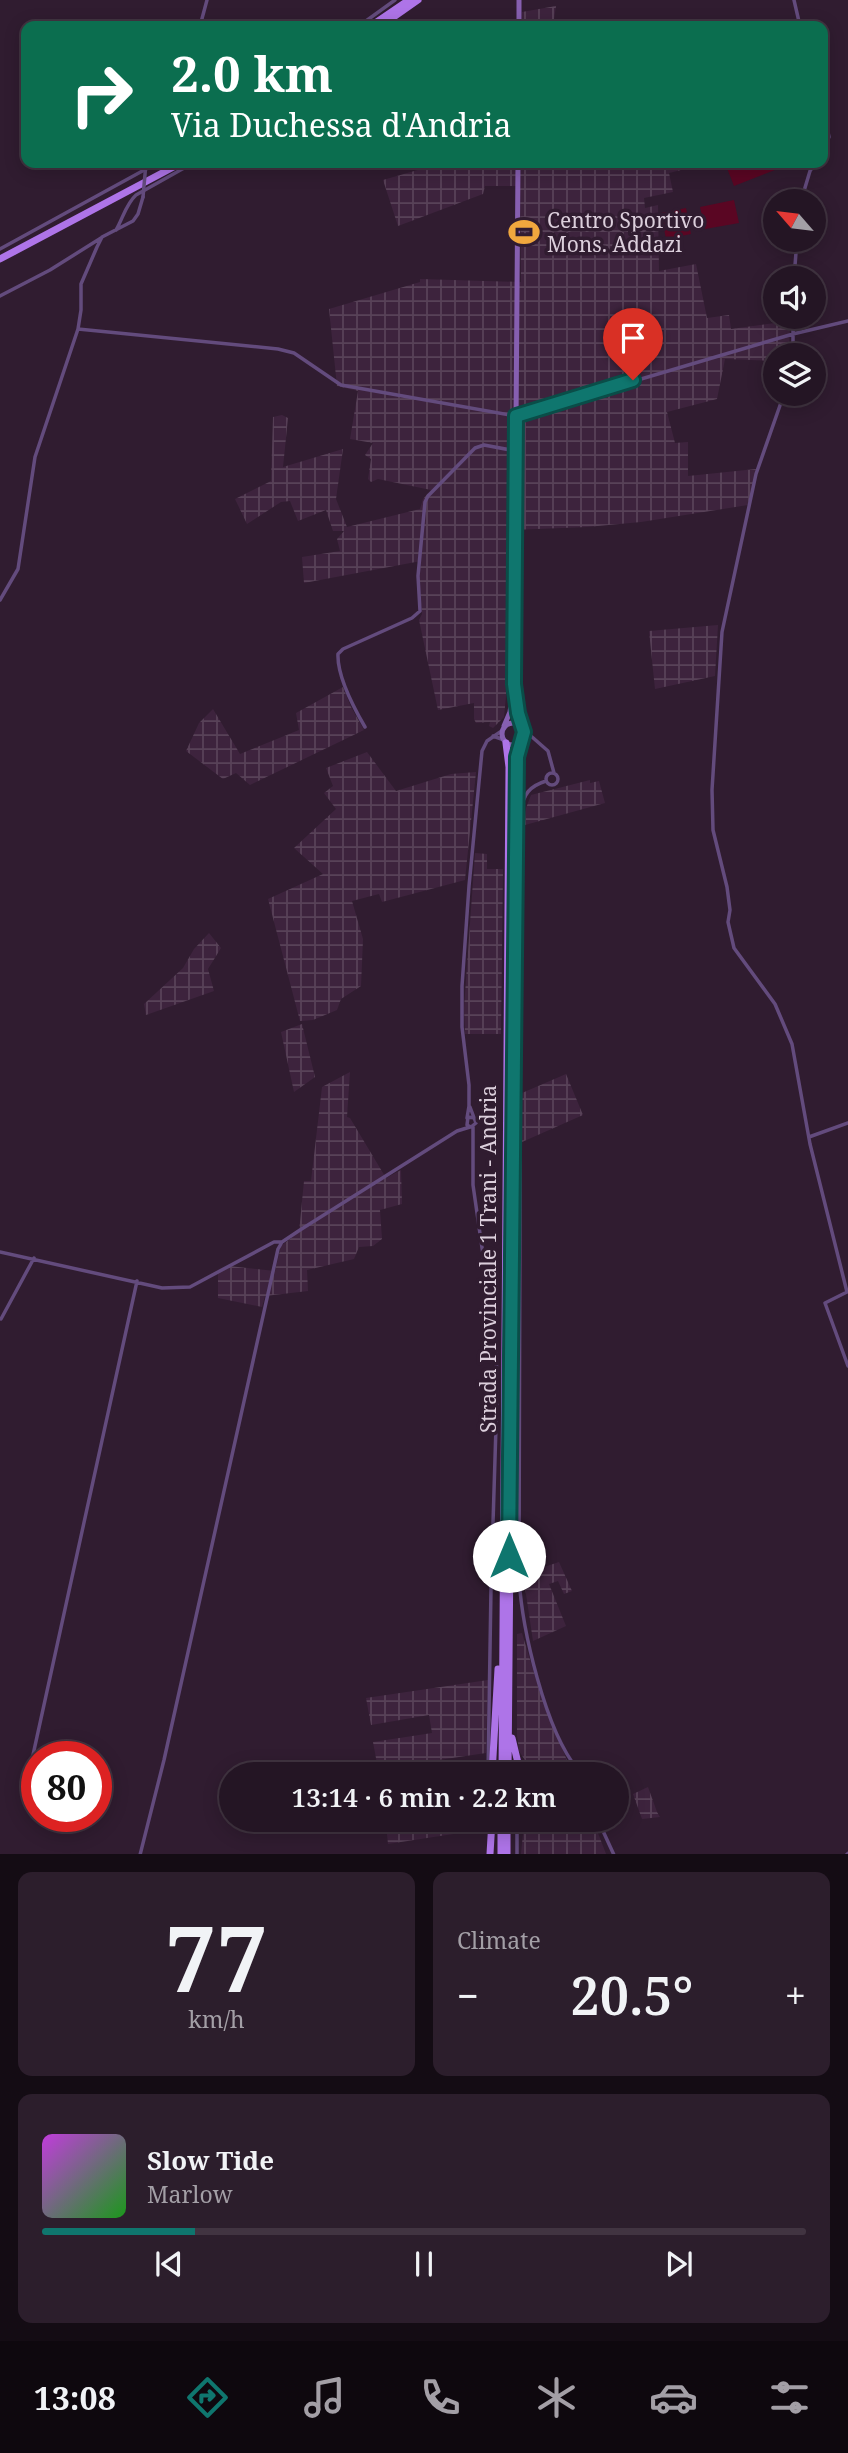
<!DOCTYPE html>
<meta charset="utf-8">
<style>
:root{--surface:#241524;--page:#2c1e2c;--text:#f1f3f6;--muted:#a39fa6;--line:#413441;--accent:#0f766e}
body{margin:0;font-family:"Noto Serif",serif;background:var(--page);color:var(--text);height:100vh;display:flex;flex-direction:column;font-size:26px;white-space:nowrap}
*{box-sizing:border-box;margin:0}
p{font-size:23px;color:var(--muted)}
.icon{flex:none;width:38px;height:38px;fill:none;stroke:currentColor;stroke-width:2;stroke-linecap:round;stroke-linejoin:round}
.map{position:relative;height:1854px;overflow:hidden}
.panel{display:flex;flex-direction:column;gap:18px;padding:18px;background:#140c14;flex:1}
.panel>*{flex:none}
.guide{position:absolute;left:21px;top:21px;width:807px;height:147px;border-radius:14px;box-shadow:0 4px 18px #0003,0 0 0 2px var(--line);background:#0b6e4f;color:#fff;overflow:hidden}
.needle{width:46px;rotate:298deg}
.fabs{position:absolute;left:763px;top:189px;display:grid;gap:14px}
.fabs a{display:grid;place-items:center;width:63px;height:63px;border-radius:50%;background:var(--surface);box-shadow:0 4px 18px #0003,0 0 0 2px var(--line);font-size:35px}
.speed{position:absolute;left:21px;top:1741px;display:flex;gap:14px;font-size:35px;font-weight:700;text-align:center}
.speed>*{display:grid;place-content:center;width:91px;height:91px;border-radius:50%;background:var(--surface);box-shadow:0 4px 18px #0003,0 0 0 2px var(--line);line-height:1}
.speed .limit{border:10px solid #d22;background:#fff;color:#111}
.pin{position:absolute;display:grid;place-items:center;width:60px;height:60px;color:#fff;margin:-72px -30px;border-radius:50% 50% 50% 0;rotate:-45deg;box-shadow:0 0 7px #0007}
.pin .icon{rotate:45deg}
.me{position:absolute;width:77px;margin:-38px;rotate:0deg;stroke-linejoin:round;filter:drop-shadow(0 0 5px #0008)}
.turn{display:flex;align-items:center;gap:24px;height:147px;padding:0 35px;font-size:32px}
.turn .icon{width:91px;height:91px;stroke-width:2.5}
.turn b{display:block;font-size:49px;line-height:60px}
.big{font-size:52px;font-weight:600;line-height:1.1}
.panel .widget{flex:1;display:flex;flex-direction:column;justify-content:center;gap:10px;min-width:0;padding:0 24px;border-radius:14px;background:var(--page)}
.panel .dial{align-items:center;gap:0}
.dial b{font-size:91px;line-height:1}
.song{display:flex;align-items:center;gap:21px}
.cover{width:84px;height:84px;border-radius:10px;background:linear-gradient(135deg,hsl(290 70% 55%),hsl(120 70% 35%))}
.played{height:7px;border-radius:4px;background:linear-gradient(90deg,var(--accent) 20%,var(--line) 20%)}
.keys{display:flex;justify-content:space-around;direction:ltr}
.heat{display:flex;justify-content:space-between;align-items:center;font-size:38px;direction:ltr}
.panel .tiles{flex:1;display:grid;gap:18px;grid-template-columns:1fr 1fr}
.widget:last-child{grid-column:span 2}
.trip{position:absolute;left:219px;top:1762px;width:410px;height:70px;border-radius:35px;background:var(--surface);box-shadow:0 4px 18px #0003,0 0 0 2px var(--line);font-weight:600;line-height:70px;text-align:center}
.tabs{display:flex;height:112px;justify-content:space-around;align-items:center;background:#0e080e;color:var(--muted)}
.tabs .icon{width:49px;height:49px}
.tabs .current{color:var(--accent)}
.tabs b{font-size:32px;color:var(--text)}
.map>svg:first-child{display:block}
.industrial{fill:url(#industrial-grid)}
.pitch{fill:#5a0623}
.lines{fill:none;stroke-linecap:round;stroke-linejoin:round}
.minor{stroke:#634b7d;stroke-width:3.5}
.tertiary{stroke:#634b7d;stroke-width:4.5}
.secondary{stroke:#865fb0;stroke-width:5}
.trunk{stroke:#ae74e8;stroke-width:7}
.minor-bridge{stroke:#634b7d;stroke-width:3.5}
.route-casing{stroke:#0a4d48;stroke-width:18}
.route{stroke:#0f766e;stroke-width:12}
.labels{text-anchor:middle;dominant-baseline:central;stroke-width:7;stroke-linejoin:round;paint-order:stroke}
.poi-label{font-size:21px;fill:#dccfdc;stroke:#301c30;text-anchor:start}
.street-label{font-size:21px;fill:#dccfdc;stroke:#301c30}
</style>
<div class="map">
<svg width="848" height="1855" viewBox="0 0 848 1855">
<defs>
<pattern id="industrial-grid" width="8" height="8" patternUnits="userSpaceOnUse" patternTransform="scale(1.75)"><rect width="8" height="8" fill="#3d233d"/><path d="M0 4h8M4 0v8" fill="none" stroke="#584258"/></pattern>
</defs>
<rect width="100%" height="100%" fill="#301c30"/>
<!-- industrial -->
<path class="industrial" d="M 556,6 L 553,26 L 522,26 L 522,12 Z
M 430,163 L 687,163 L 689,168 L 669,173 L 673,192 L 644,198 L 645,208 L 658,205 L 659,271 L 696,264 L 707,318 L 729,315 L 731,329 L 790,321 L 789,355 L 775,355 L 775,361 L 725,359 L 717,399 L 667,412 L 675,443 L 688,442 L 688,476 L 756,469 L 748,505 L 641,522 L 587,527 L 512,530 L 506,696 L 504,717 L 493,728 L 489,726 L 490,722 L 476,723 L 474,719 L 474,703 L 438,710 L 419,620 L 422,614 L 419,579 L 421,561 L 304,583 L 302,557 L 340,551 L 337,539 L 344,531 L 333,531 L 326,510 L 298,521 L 290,501 L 281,502 L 247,524 L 235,499 L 271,481 L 273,417 L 282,415 L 288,418 L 283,467 L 343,449 L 336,499 L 347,527 L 420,509 L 423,499 L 431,490 L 378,479 L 371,482 L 368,479 L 371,459 L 365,455 L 373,443 L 350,439 L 358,391 L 337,386 L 329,309 L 420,282 L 420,279 L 521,282 L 520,186 L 485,186 L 483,194 L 398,226 L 383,180 L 421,169 L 430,166 Z
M 718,625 L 715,676 L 655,689 L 649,631 Z
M 343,687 L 351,707 L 364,730 L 250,785 L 236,773 L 223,779 L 186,751 L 199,723 L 213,709 L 240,754 L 299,730 L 296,713 Z
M 367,752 L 396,791 L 451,774 L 476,772 L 465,880 L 382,902 L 379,894 L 352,901 L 363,939 L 361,986 L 341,999 L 337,1010 L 313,1020 L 300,1021 L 268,899 L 323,874 L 294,848 L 336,809 L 324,793 L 333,786 L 326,768 Z
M 590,780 L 590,783 L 599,781 L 605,803 L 525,825 L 526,808 L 531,795 Z
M 475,853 L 487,854 L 487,869 L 503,869 L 501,1034 L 465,1034 L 464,1008 Z
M 209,933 L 221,948 L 208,969 L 214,991 L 146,1015 L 144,1004 L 183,968 L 194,949 Z
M 302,1024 L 315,1077 L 294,1092 L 281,1032 Z
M 350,1072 L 347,1117 L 350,1118 L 386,1178 L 401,1170 L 402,1204 L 380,1210 L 382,1239 L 373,1246 L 359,1247 L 354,1259 L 307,1270 L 308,1291 L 265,1296 L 262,1307 L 218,1298 L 218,1273 L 229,1266 L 275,1271 L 281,1246 L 299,1232 L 304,1181 L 311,1181 L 322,1087 Z
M 566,1074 L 583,1115 L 522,1142 L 522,1093 Z
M 559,1562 L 572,1591 L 564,1594 L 558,1581 L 549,1584 L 566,1626 L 533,1641 L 523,1574 Z
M 522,1633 L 540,1693 L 568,1763 L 530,1768 L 519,1751 L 517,1735 L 517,1634 Z
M 488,1680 L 486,1753 L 378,1769 L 373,1742 L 432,1733 L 429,1715 L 371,1725 L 366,1698 Z
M 648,1787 L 657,1812 L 660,1817 L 642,1819 L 633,1794 Z
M 409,1820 L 484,1820 L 486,1829 L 388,1844 L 386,1824 Z
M 554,1820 L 593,1820 L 606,1854 L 521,1854 L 524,1824 Z"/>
<!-- pitch -->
<path class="pitch" d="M 725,163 L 790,163 L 790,164 L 734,186 Z
M 734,200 L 739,223 L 705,229 L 700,207 Z
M 686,208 L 691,234 L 666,239 L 661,213 Z"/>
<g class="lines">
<!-- minor -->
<path class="minor" d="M 794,0 L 800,26
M 200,26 L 207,0
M 359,26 L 395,0
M 822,101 L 829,137 L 822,152
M 801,201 L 810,171 L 815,163
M 116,230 C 123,218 126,204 136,195 L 193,163
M 0,249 L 157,163
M 794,278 L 797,240
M 0,296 L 50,270 L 101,238
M 78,329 L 278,349 L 294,353 L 341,385 L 516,416 L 793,334 L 848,321
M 793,355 L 793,317
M 784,394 L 756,474 L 722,632 L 712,790 L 713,830 L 727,887 L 730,910 L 728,922 L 734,948 L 775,1004 L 792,1044 L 810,1144 L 847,1292 L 825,1303 L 848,1366
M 0,600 L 18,569 L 35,457 L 78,329 L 81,310 L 81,284 L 97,247 L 102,237 L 133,221 L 138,214 L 143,197
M 365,727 C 354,708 337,676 338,654 L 343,649 L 412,618 L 420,611 L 418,576 L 425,502 L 428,496 L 475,448 L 484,445 L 516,451
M 523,729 L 548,751 L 554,773
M 493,736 L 504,740
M546 779a6 6 0 1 1 12 0a6 6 0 1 1-12 0Z
M 546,781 C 530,786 523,794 521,811 L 519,1578 C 522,1629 545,1730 578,1770
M 470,1107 L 476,1123 L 471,1127 L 467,1125 L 468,1117 L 475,1118
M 467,1118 L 469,1106 L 469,1085 L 462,1027 L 462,986 L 469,886 L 482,751 L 487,741 L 503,730
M 473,1127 L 473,1185 L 496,1345 L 497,1394 L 491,1588 L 488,1774
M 809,1137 L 848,1123
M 0,1252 L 162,1288 L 190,1287 L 274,1242 L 282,1242
M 1,1319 L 34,1258
M 569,1774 L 573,1771 L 578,1770 L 584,1774
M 24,1796 L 137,1281
M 598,1820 L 614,1855
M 140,1855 L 164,1760 L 278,1249 L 282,1242 L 300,1230 L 457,1131 L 470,1127
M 517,1855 L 517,1820"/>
<!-- tertiary -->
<path class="tertiary" d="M 847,1855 L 848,1854"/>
<!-- secondary -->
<path class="secondary" d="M 519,26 L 519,0
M 515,694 L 521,726
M502 734a11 11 0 1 1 22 0a11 11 0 1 1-22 0Z
M 504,726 L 510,712 L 514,684 L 518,163"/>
<!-- trunk -->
<path class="trunk" d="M 371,26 L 409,0
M 381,26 L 418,0
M 0,259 L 181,163
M 512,1738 L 518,1763 L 528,1774
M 492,1774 L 498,1669
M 502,1774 L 509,767 L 506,743
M 508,1774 L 517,757 L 520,743
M 490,1854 L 492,1820
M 501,1855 L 501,1820
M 507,1855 L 507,1820"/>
<!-- minor-bridge -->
<path class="minor-bridge" d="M 143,197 L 146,163"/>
</g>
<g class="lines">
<!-- route casing -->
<g class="route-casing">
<path id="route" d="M 509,1556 L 517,757 L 524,732 L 518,713 L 514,684 L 516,416 L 633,380"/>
</g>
<!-- route -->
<use href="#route" class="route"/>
</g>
<!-- icons -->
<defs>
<g id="stadium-bare" transform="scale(2.415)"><path d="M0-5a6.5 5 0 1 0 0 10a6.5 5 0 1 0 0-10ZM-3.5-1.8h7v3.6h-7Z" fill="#f0a73e" stroke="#301c30" stroke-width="2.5" paint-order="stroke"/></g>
</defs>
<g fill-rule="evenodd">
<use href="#stadium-bare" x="524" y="232"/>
</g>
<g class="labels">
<!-- poi labels -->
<g class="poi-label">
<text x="547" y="220">Centro Sportivo<tspan x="547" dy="24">Mons. Addazi</tspan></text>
</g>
<!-- street labels -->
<g class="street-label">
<text transform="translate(488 1259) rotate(-90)">Strada Provinciale 1 Trani - Andria</text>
</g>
</g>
</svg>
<div class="fabs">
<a><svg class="needle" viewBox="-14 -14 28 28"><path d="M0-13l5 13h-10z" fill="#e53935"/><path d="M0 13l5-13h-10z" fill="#a39fa6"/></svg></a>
<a><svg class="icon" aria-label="sound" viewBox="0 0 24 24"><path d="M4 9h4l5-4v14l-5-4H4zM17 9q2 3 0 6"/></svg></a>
<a><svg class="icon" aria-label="layers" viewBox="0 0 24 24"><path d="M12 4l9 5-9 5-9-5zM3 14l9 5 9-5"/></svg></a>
</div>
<div class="speed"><div class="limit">80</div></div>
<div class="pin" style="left:633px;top:380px;background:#d93025"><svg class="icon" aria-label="arrive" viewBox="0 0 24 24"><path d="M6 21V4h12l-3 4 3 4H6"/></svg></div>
<svg class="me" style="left:509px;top:1556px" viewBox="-20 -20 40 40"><circle r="19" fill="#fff"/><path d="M0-13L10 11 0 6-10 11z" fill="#0f766e"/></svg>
<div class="trip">13:14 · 6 min · 2.2 km</div>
<div class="guide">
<div class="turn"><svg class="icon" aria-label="right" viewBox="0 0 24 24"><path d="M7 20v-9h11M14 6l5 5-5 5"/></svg><div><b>2.0 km</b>Via Duchessa d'Andria</div></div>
</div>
</div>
<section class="panel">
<div class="tiles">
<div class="widget dial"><b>77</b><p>km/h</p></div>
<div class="widget"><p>Climate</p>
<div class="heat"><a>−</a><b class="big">20.5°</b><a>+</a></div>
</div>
<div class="widget">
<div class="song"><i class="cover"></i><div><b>Slow Tide</b><p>Marlow</p></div></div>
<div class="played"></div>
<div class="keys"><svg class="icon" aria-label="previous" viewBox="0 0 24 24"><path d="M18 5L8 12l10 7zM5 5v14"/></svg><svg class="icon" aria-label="pause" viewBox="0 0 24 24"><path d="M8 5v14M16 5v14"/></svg><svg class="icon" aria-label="next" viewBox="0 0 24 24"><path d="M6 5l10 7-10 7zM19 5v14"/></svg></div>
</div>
</div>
</section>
<nav class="tabs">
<b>13:08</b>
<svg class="icon current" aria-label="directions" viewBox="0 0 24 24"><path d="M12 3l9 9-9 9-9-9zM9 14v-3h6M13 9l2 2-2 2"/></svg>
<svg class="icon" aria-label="music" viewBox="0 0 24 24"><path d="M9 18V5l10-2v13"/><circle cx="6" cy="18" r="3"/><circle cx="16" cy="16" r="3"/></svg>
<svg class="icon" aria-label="phone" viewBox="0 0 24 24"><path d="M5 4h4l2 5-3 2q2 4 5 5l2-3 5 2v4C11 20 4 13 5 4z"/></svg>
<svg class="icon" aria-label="climate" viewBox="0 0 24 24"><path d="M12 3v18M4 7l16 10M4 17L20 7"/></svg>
<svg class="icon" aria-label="car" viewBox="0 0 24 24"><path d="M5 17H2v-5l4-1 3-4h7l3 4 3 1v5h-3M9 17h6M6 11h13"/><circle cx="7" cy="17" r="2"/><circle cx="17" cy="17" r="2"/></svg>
<svg class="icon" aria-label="filters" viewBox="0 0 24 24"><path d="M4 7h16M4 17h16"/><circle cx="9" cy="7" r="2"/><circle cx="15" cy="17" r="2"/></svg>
</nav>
